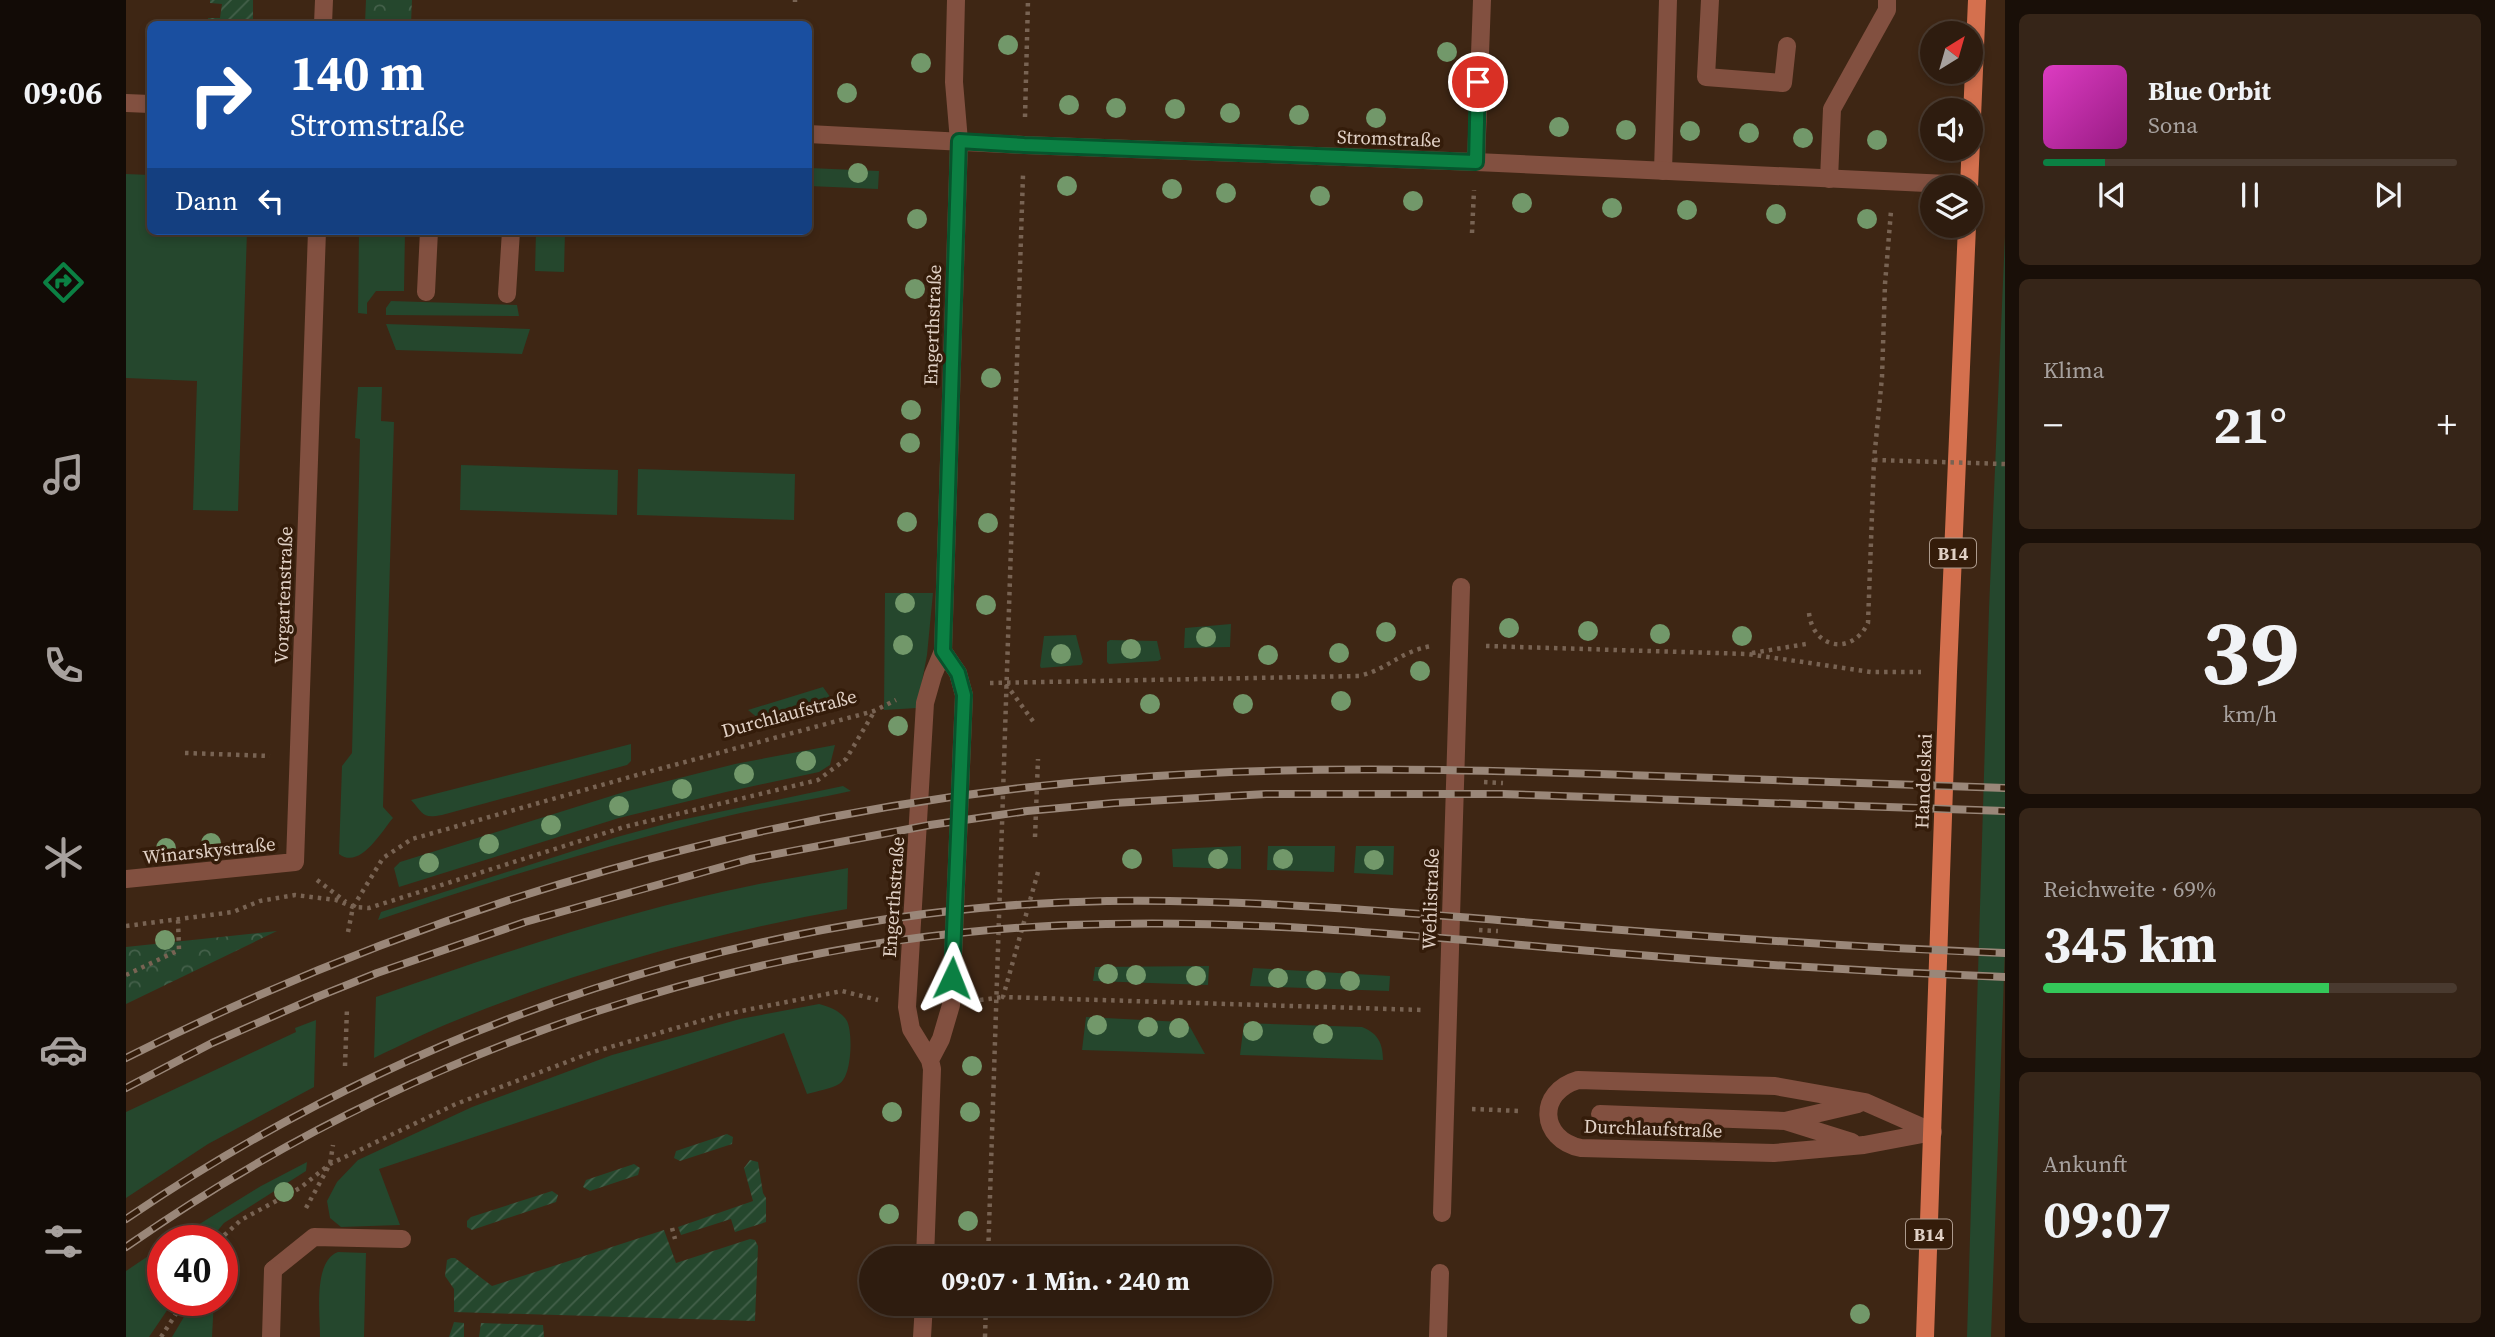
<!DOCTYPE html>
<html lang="de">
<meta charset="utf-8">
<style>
:root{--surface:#2e1c0f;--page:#362518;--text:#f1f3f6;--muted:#a7a19e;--line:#493a2f;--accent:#0b8043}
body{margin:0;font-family:"Source Serif 4",serif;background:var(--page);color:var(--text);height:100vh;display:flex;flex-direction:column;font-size:26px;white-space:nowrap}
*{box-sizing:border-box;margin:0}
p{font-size:23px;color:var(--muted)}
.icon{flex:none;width:38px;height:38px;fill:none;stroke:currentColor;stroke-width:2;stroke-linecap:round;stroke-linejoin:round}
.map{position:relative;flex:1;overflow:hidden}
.sheet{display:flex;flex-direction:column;gap:14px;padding:14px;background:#190f08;width:490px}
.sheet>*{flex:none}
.guide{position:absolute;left:21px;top:21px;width:665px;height:214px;border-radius:10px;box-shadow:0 4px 10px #0003,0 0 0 2px var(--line);background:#1a4fa0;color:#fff;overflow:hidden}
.needle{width:46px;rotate:37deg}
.tools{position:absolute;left:1794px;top:21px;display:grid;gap:14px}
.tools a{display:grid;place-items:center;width:63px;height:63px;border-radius:50%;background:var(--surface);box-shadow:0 4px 10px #0003,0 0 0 2px var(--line);font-size:35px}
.speed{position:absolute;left:21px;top:1225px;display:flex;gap:14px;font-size:35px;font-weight:700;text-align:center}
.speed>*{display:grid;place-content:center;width:91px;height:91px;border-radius:50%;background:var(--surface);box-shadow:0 4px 10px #0003,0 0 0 2px var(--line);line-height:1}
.speed .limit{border:10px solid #d22;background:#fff;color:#111}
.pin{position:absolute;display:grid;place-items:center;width:60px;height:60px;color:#fff;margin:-30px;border:4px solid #fff;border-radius:50%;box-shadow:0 2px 7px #0007}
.me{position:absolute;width:77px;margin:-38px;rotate:2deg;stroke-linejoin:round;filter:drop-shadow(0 0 5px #0008)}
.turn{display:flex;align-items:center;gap:24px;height:147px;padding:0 28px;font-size:32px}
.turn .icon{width:91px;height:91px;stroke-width:2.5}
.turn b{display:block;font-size:49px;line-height:60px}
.then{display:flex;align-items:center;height:66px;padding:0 28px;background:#0003;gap:14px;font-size:26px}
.big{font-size:52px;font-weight:700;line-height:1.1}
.sheet .tile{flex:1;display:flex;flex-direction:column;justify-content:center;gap:10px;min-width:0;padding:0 24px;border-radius:10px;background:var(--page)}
.sheet .dial{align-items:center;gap:0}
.dial b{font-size:91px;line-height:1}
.song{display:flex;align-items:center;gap:21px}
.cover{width:84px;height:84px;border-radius:10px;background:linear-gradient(135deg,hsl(310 70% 55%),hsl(310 70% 35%))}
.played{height:7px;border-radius:4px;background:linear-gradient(90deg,var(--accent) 15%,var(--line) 15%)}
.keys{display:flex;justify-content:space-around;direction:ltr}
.heat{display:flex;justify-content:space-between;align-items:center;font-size:38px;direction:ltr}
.charge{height:10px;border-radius:5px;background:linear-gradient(90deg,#34c759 69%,var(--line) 0)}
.trip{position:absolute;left:733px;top:1246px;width:413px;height:70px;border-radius:35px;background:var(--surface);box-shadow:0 4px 10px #0003,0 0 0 2px var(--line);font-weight:700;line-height:70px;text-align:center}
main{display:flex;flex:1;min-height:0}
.dock{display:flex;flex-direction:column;width:126px;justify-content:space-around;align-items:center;background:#120b06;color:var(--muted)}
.dock .icon{width:49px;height:49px}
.dock .current{color:var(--accent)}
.dock b{font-size:32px;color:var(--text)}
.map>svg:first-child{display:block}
.grass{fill:#25472d}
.park{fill:url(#park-crowns)}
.garden{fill:url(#garden-furrows)}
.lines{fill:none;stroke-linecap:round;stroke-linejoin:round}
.path{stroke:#786353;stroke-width:4.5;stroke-dasharray:3.5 5;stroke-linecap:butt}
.service{stroke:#825040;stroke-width:18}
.pedestrian{stroke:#825040;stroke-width:18}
.minor{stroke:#825040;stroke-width:18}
.tertiary{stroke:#825040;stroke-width:18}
.primary{stroke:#d4704e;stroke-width:18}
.rail-casing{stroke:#9a8779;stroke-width:8}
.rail{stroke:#341c0a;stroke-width:5;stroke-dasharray:16;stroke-linecap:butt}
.path-bridge{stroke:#786353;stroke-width:4.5;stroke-dasharray:3.5 5;stroke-linecap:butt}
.tree{fill:#72986a}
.route-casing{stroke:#07532c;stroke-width:18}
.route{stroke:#0b8043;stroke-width:12}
.labels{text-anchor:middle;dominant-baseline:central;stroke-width:7;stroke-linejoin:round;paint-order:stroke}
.shield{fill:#341c0a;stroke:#ad9b8e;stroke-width:2}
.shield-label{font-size:18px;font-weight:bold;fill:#e1d1c6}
.street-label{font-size:19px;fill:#e1d1c6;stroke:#341c0a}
</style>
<main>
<nav class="dock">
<b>09:06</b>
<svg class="icon current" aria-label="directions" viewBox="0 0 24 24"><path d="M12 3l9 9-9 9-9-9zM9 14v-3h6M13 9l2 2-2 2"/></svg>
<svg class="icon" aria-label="music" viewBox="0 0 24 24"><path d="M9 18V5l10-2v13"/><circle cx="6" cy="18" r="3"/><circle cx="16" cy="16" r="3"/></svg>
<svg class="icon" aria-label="phone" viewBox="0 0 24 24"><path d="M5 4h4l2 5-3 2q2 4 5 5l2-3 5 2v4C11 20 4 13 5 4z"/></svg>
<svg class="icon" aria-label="climate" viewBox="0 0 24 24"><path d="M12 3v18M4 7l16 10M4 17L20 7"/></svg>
<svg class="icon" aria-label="car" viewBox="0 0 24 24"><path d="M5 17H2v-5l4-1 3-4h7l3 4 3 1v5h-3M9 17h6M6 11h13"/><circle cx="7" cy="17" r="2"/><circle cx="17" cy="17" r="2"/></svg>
<svg class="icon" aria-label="filters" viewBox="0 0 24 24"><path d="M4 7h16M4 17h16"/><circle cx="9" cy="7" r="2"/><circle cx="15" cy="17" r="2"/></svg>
</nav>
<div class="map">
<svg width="1879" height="1337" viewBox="0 0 1879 1337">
<defs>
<pattern id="park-crowns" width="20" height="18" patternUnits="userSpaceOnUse" patternTransform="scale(1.75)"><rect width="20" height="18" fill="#25472d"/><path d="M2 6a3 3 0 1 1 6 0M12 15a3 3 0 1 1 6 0" fill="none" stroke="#44604a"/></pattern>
<pattern id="garden-furrows" width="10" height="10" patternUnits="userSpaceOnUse" patternTransform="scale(1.75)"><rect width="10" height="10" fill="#25472d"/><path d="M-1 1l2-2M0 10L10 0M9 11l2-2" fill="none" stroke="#44604a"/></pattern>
</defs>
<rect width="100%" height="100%" fill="#3e2614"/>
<!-- grass -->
<path class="grass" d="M 683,168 L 753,171 L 752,189 L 683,186 Z
M 0,174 L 24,175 L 24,231 L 121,231 L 112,511 L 67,510 L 71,381 L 0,378 Z
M 233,231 L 279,231 L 278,291 L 250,291 L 241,303 L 241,314 L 232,313 Z
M 410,231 L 439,231 L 438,272 L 409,271 Z
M 1879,235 L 1879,948 L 1865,1337 L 1841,1337 L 1863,609 Z
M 265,301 L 391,305 L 393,316 L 260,315 L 260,308 Z
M 260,324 L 404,329 L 396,354 L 270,350 Z
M 232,387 L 256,387 L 255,421 L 268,422 L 257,807 L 267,818 C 255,832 234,870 213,854 L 216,766 L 226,753 L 234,439 L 229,438 Z
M 335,465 L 492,470 L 491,515 L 334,510 Z
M 512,469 L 669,474 L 668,520 L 511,515 Z
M 759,593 L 807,593 L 801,655 L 791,708 L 758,710 Z
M 1105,624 L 1104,647 L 1058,648 L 1059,628 Z
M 950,635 L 957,662 L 955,665 L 915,668 L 914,666 L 918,636 Z
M 984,640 L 1031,641 L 1035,659 L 1032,661 L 983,664 L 981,662 L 981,642 Z
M 697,687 L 707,701 L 703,707 L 649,723 L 638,723 L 622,710 Z
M 505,744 L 505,761 L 501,765 L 316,815 C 296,819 298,814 285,800 Z
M 709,745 L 704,765 L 693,772 L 600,792 L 493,818 L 273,887 L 268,868 L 274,862 L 498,792 L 609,764 Z
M 717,786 L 725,791 C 680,801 634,808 589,819 C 475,847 363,881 252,920 L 255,912 L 491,837 L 550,821 Z
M 1115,846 L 1115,869 L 1047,867 L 1046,849 Z
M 1142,846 L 1209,846 L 1208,872 L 1141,870 Z
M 1230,846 L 1268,846 L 1267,875 L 1228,873 Z
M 722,868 L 721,909 C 588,933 456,969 331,1020 C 303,1031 275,1045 248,1058 L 250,997 C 375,953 503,910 633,884 C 663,878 692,874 722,868 Z
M 1083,966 L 1082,985 L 967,981 L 969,967 Z
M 1127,968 L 1264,976 L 1263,991 L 1124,986 Z
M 693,1004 C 704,1007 715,1011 721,1021 C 727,1033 726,1077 713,1084 C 705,1089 691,1091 681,1094 L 658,1033 L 253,1169 L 274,1225 L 215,1227 L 204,1218 L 201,1201 L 211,1182 L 232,1160 L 346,1107 L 486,1055 L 614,1019 Z
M 960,1017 L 1056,1022 L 1064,1027 L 1079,1054 L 956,1050 Z
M 190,1020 L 188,1087 L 82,1144 L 0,1198 L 0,1112 L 170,1032 L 169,1028 Z
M 1118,1023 L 1236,1027 C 1252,1033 1257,1044 1257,1060 L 1114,1055 Z
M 181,1162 L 180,1171 L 98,1223 L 83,1241 L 46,1241 L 135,1186 Z
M 37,1246 L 37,1300 L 48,1300 L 23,1337 L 0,1337 L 0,1271 Z
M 212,1252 L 240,1253 L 238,1337 L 194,1337 C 194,1314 187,1261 212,1252 Z
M 68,1300 L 88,1300 L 86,1337 L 46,1337 Z"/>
<!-- park -->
<path class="park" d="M 240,0 L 286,0 L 285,24 L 239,24 Z
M 151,931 L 0,1004 L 0,947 Z"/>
<!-- garden -->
<path class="garden" d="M 84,0 L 127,0 L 127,24 L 83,24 L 82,18 L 94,18 L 96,4 L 84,3 Z
M 601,1134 L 607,1137 L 606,1144 L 554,1161 L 548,1158 L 550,1151 Z
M 624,1160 L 632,1162 L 637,1193 L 640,1198 L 640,1222 L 609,1232 L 605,1219 L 555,1235 L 552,1227 L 627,1201 L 618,1168 Z
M 508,1164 L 514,1168 L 512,1175 L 464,1191 L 457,1187 L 460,1180 Z
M 426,1191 L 432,1195 L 430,1202 L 346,1230 L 341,1227 L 341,1221 L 345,1217 Z
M 538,1230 L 550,1263 L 624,1239 L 629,1240 L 632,1246 L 629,1321 L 328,1312 L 328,1289 L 319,1276 L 321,1260 L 325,1258 L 329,1258 L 366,1286 Z
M 328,1322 L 338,1323 L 338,1337 L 323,1337 Z
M 355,1323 L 417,1325 L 418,1337 L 353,1337 Z"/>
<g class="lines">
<!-- path -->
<path class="path" d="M 669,2 L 669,0
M 899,117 L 902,0
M 1346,233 L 1348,190
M 1683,613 C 1687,649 1726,656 1742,623 L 1748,460 L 1756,377 L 1759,284 L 1765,211
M 1360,646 L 1622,654 L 1745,672 L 1795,672
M 1626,653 L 1680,644
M 864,683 L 1233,676 C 1263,669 1274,651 1306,646
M 880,684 L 909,724
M 59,753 L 144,756
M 1358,782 L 1377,783
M 909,837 L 912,759
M 912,872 L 877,997 L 1296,1010
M 191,880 L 220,902
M 0,926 L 107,912 L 134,901 L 169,895 L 210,900 L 227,907 L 243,908 L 498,827 L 692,780 L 720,759 L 748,712
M 1353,930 L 1372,931
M 222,932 L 227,907 L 257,858 L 286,839 L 511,775 L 748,711 L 770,700
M 0,975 L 53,950 L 52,919
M 854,1000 L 877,997
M 219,1066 L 221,1008
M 1346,1109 L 1394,1111
M 180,1208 L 204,1164 L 207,1145
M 546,1228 L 549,1239
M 92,1241 L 115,1220 L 174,1188 L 204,1164 L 330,1104 L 467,1052 L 595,1015 L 716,991 L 752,1000
M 862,1258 L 897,175
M 35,1337 L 59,1300
M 859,1337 L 860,1304"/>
<!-- service -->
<path class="service" d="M 1584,0 L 1580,77 L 1657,83 L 1661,46
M 1537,171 L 1542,0
M 1703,179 L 1706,109 L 1761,10 L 1761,0
M 300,292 L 303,231
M 381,294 L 385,231
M 1452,1080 L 1649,1086 L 1739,1102 L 1807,1132 L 1738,1145 L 1648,1153 L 1455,1148 C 1413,1139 1411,1092 1452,1080 Z
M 1474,1114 L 1659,1121 L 1732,1104
M 1659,1121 L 1726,1142
M 147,1270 L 188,1237 L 276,1239"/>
<!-- pedestrian -->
<path class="pedestrian" d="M 1316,1213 L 1335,587
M 1312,1337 L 1314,1273"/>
<!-- minor -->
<path class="minor" d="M 0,103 L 24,104
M 1350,162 L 1356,0
M 0,879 L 169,862 L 191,231
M 145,1337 L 147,1270"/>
<!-- tertiary -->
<path class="tertiary" d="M 197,24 L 198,0
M 682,134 L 898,145 L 1350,162 L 1843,185
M 804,1060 L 815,1039 L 825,1005 L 838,695 L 832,673 L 817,651
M 799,1258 L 806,1069 L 804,1060 L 785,1029 L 781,1007 L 799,703 L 807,675 L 817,651 L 833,141 L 828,82 L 830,0
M 796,1337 L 798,1304"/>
<!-- primary -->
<path class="primary" d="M 1843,187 L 1851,0
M 1799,1337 L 1822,672 L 1841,226"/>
<!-- rail casing -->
<g class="rail-casing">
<path id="rail" d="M 0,1058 C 307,903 647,805 990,779 C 1160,765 1331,769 1502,775 C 1628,779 1753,784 1879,788
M 0,1088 L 86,1043 L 191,997 L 251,973 L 399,922 L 624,859 L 804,825 L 901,811 L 988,803 L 1140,794 L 1377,794 L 1879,811
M 0,1219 C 288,1023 632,907 981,901 C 1112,899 1242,910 1372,920 C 1540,934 1710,947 1879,953
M 0,1247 C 286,1047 631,930 980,924 C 1150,920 1319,939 1488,953 C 1618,964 1749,972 1879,977"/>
</g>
<!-- rail -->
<use href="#rail" class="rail"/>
<!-- path-bridge -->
<path class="path-bridge" d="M 1748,460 L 1879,464"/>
</g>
<!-- trees -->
<g class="tree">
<circle cx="882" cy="45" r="10"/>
<circle cx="1321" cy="52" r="10"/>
<circle cx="795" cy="63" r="10"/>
<circle cx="721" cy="93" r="10"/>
<circle cx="943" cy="105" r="10"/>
<circle cx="990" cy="108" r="10"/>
<circle cx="1049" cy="109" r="10"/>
<circle cx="1104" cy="113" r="10"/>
<circle cx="1173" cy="115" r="10"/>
<circle cx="1250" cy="118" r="10"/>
<circle cx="1433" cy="127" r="10"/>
<circle cx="1500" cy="130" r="10"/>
<circle cx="1564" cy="131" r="10"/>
<circle cx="1623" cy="133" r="10"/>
<circle cx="1677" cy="138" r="10"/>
<circle cx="1751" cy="140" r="10"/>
<circle cx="732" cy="173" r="10"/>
<circle cx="941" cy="186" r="10"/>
<circle cx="1046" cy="189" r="10"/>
<circle cx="1100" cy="193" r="10"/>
<circle cx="1194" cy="196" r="10"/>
<circle cx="1287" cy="201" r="10"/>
<circle cx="1396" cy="203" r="10"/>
<circle cx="1486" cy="208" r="10"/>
<circle cx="1561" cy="210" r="10"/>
<circle cx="1650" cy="214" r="10"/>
<circle cx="791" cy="219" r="10"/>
<circle cx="1741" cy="219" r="10"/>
<circle cx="789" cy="289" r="10"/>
<circle cx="865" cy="378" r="10"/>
<circle cx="785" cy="410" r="10"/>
<circle cx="784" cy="443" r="10"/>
<circle cx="781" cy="522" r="10"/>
<circle cx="862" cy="523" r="10"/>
<circle cx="779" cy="603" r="10"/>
<circle cx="860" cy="605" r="10"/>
<circle cx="1383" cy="628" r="10"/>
<circle cx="1462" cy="631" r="10"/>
<circle cx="1260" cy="632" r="10"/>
<circle cx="1534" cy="634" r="10"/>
<circle cx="1616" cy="636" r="10"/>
<circle cx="1080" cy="637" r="10"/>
<circle cx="777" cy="645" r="10"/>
<circle cx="1005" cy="649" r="10"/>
<circle cx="1213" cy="653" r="10"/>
<circle cx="935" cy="654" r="10"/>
<circle cx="1142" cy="655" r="10"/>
<circle cx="1294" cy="671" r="10"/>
<circle cx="1215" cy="701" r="10"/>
<circle cx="1024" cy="704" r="10"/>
<circle cx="1117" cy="704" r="10"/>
<circle cx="772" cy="726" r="10"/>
<circle cx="680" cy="761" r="10"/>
<circle cx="618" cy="774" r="10"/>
<circle cx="556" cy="789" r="10"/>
<circle cx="493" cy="806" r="10"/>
<circle cx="425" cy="825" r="10"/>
<circle cx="85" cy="843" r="10"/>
<circle cx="363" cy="844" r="10"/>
<circle cx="40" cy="848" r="10"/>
<circle cx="1006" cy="859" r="10"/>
<circle cx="1092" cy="859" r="10"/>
<circle cx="1157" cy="859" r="10"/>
<circle cx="1248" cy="860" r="10"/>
<circle cx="303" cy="863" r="10"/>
<circle cx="39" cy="940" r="10"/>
<circle cx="982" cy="974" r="10"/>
<circle cx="1010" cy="975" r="10"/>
<circle cx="1070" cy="976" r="10"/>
<circle cx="1152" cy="978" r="10"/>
<circle cx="1190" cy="980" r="10"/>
<circle cx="1224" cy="981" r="10"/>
<circle cx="971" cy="1025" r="10"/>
<circle cx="1022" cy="1027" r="10"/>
<circle cx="1053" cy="1028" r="10"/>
<circle cx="1127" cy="1031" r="10"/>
<circle cx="1197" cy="1034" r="10"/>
<circle cx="846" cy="1066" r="10"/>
<circle cx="766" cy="1112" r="10"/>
<circle cx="844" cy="1112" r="10"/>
<circle cx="158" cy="1192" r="10"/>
<circle cx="763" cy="1214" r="10"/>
<circle cx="842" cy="1221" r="10"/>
<circle cx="1734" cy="1314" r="10"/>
</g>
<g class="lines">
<!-- route casing -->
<g class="route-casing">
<path id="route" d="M 826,978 L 838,695 L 832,673 L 817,651 L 833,141 L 898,145 L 1350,162 L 1352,82"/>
</g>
<!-- route -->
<use href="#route" class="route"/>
</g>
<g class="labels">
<!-- shield labels -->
<g class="shield">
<rect x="1804" y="538.5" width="46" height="29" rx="5"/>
<rect x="1780" y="1219.5" width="46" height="29" rx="5"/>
</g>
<g class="shield-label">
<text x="1827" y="553">B14</text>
<text x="1803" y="1234">B14</text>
</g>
<!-- street labels -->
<g class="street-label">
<text transform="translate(1263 138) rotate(2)">Stromstraße</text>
<text transform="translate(806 325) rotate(-88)">Engerthstraße</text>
<text transform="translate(157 595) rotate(-88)">Vorgartenstraße</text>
<text transform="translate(663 713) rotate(-15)">Durchlaufstraße</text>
<text transform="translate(1797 781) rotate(-88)">Handelskai</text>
<text transform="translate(83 850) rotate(-6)">Winarskystraße</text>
<text transform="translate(767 897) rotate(-86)">Engerthstraße</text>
<text transform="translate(1304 899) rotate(-88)">Wehlistraße</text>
<text transform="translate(1527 1128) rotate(2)">Durchlaufstraße</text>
</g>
</g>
</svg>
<div class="tools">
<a><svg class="needle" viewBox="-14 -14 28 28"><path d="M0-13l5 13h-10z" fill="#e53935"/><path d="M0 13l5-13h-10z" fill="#a7a19e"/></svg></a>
<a><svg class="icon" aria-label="sound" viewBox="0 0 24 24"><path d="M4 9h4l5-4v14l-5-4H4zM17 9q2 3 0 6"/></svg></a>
<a><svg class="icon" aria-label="layers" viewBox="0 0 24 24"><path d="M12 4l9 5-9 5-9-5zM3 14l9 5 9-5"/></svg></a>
</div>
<div class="speed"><div class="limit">40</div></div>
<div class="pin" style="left:1352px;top:82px;background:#d93025"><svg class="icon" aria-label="arrive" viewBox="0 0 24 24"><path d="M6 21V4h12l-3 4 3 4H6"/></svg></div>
<svg class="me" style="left:826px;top:978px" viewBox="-20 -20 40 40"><path d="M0-17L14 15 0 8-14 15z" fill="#0b8043" stroke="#fff" stroke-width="4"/></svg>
<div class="trip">09:07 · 1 Min. · 240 m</div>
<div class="guide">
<div class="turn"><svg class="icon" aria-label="right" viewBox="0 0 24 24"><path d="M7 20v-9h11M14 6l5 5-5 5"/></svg><div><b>140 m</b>Stromstraße</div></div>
<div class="then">Dann<svg class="icon" aria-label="left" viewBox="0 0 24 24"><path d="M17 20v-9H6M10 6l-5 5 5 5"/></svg></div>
</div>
</div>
<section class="sheet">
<div class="tile">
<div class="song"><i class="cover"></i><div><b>Blue Orbit</b><p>Sona</p></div></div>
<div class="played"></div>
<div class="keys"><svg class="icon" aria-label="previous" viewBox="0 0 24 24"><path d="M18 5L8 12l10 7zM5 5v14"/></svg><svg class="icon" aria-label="pause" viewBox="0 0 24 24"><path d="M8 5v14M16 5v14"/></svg><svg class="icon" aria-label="next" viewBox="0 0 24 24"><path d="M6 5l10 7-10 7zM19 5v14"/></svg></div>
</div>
<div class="tile"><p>Klima</p>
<div class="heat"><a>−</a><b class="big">21°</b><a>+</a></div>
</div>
<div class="tile dial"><b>39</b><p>km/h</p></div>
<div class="tile"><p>Reichweite · 69%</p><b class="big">345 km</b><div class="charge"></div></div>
<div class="tile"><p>Ankunft</p><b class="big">09:07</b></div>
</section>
</main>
